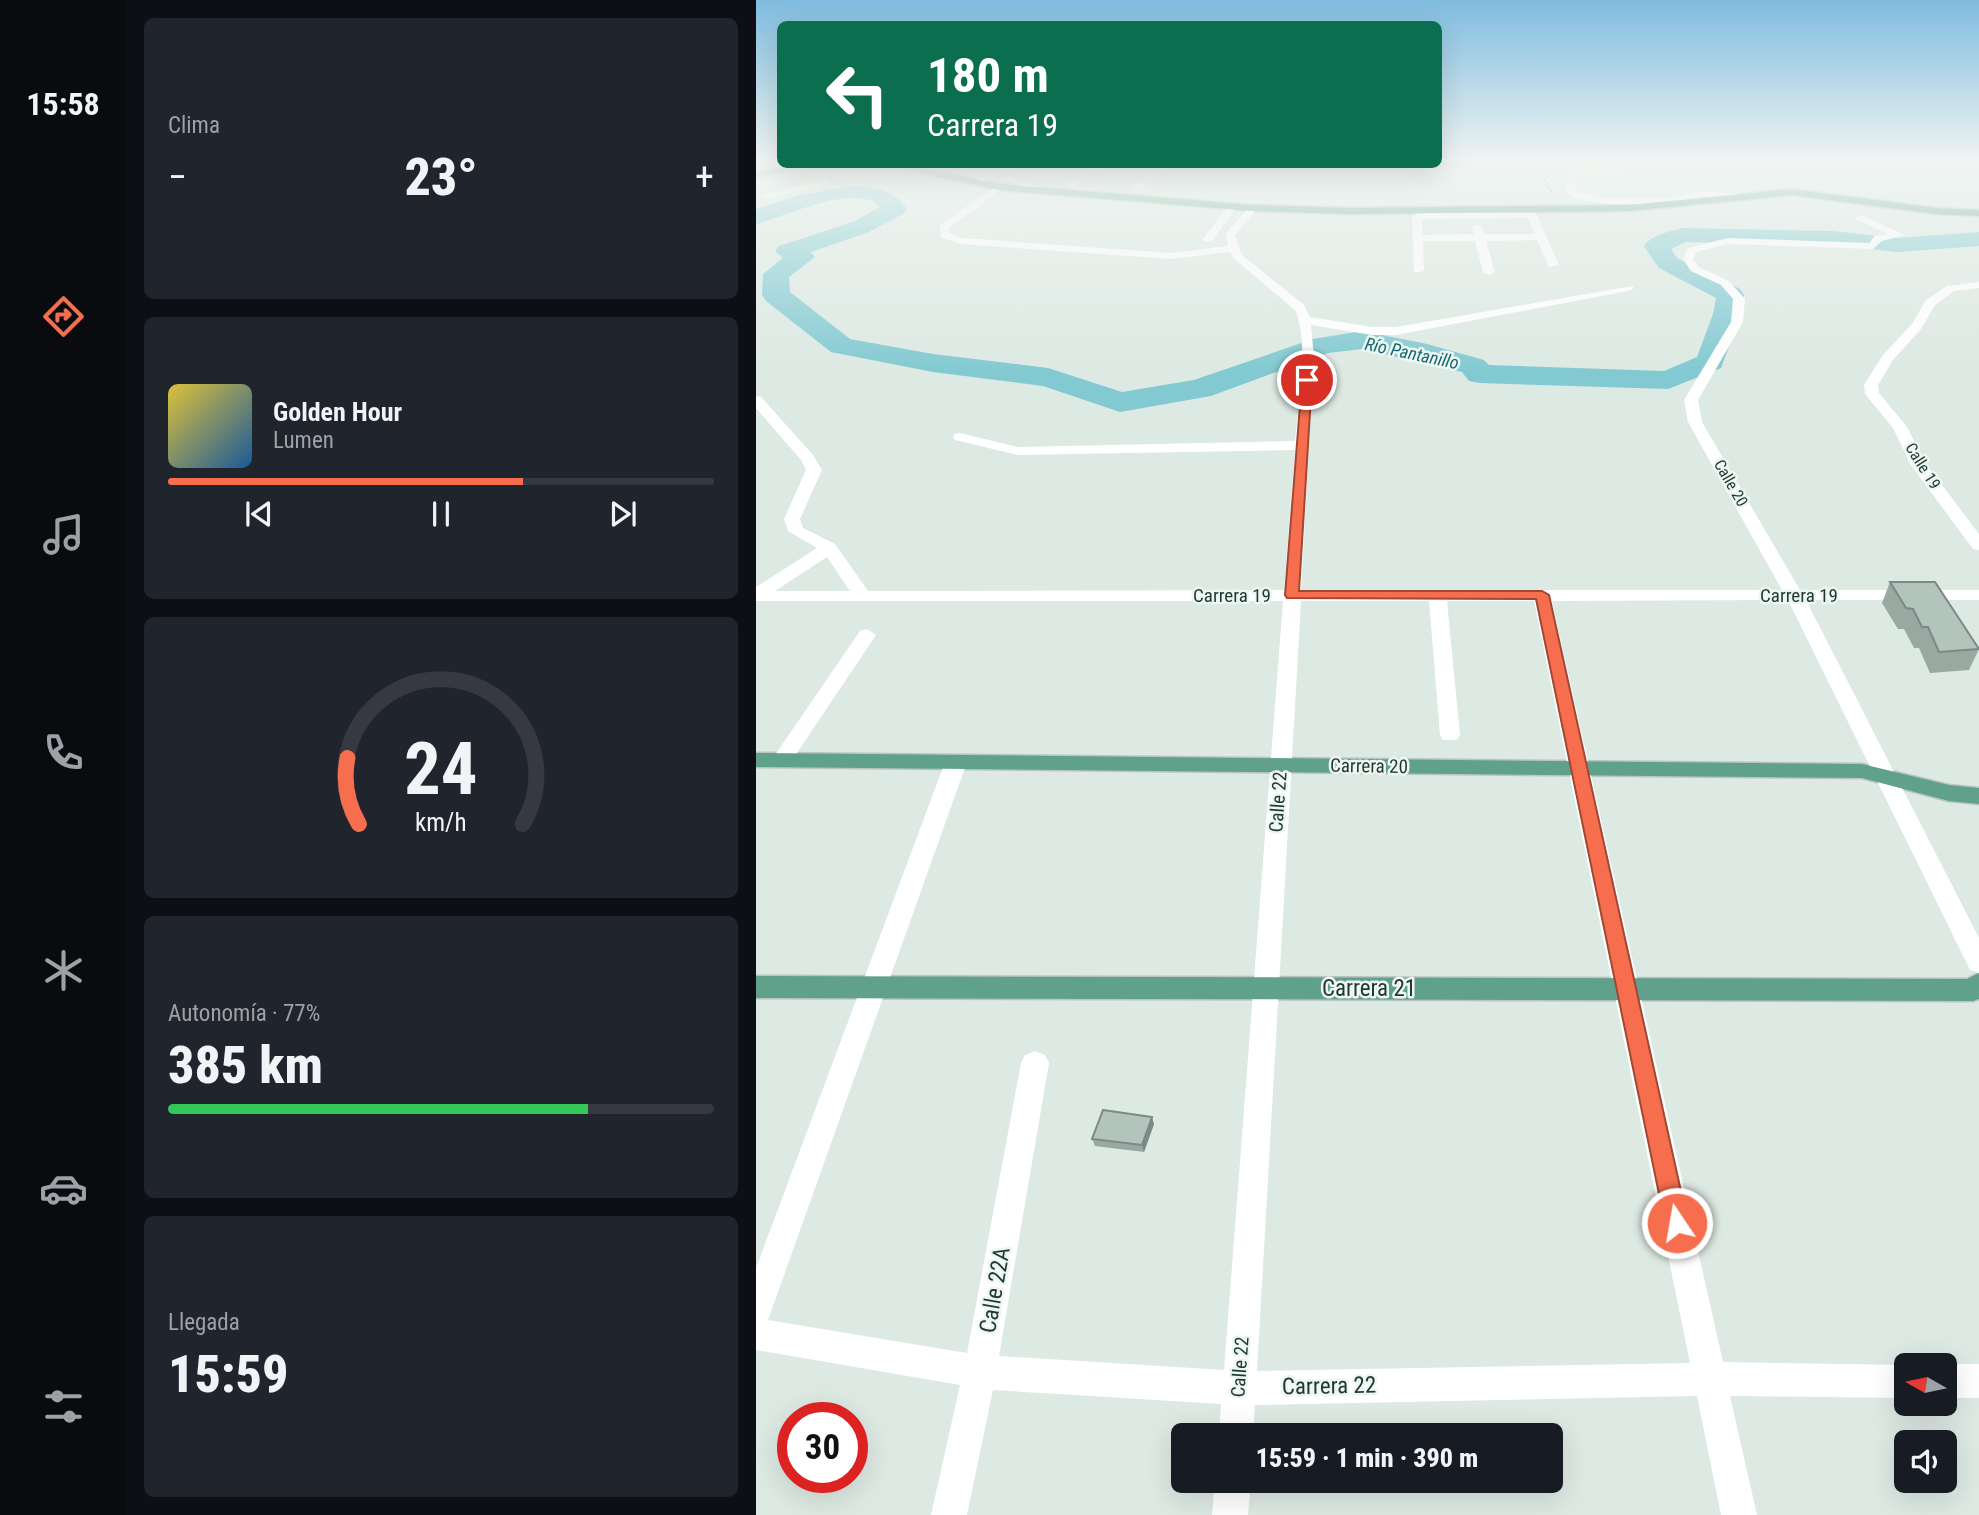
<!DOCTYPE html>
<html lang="es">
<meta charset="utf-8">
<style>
:root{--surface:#171b24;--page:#20242c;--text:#f1f3f6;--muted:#9ea1a6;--line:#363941;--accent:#f66e4e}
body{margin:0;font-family:"Roboto Condensed",sans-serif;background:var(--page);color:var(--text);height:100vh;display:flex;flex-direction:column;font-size:26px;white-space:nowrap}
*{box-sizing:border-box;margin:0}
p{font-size:23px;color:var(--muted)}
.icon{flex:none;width:38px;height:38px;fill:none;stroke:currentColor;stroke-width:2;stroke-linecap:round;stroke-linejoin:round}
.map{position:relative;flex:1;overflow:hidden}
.drawer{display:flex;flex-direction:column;gap:18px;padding:18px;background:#0d0f14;width:630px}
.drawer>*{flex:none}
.top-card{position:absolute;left:21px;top:21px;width:665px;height:147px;border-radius:10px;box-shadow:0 7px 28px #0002;background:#0b6e4f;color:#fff;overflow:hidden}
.needle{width:46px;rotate:279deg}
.tools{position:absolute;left:1138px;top:1353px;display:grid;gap:14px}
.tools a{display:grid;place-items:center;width:63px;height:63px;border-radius:10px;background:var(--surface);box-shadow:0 7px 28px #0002;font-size:35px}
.speed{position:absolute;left:21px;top:1402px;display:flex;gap:14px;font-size:35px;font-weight:700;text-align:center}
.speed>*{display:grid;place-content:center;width:91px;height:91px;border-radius:50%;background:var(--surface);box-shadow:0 7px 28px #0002;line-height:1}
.speed .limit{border:10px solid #d22;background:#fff;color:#111}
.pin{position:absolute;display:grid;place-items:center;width:60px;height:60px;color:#fff;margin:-30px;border:4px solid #fff;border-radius:50%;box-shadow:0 2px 7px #0007}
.me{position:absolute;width:77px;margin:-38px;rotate:348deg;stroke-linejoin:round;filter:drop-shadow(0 0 5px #0008)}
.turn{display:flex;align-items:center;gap:24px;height:147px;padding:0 35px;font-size:32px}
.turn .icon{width:91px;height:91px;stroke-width:2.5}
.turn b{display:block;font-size:49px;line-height:60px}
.big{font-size:52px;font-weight:800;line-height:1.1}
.drawer .tile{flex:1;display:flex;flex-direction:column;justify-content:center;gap:10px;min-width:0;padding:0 24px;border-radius:10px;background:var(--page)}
.drawer .dial{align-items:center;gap:0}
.dial svg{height:182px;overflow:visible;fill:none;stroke:var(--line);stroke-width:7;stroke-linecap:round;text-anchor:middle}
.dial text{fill:var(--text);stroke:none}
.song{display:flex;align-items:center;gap:21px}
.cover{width:84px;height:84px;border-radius:10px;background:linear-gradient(135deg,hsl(50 70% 55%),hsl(210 70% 35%))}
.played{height:7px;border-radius:4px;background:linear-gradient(90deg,var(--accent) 65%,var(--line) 65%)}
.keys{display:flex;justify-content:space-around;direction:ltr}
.heat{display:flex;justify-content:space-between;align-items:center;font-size:38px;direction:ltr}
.charge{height:10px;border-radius:5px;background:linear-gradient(90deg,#34c759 77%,var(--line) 0)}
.trip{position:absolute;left:415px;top:1423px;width:392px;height:70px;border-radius:10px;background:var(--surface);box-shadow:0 7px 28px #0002;font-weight:800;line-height:70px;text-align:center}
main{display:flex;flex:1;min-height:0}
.tabs{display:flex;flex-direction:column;width:126px;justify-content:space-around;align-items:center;background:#090b0e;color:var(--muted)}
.tabs .icon{width:49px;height:49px}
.tabs .current{color:var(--accent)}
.tabs b{font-size:32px;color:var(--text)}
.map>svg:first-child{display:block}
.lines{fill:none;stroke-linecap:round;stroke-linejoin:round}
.river{fill:#82c9d1;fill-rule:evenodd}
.major-casing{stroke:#bcc4c1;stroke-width:3}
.path{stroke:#7cae9c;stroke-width:2;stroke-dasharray:2 2.5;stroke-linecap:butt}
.minor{fill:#fff;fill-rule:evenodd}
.major{fill:#60a18c;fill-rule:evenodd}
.wall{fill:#99a9a2}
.shaded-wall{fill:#7d8984}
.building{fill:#b2c4bc;stroke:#7d8984;stroke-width:2}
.route{fill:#f66e4e;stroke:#a04833;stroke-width:2}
.labels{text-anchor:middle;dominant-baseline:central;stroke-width:5;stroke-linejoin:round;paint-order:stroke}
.far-street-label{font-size:16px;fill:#1e3930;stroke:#edf6f1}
.far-water-label{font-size:18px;font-style:italic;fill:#186b76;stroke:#edf6f1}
.street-label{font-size:19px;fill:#1e3930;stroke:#edf6f1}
.near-street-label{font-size:23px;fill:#1e3930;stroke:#edf6f1}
</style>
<main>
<nav class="tabs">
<b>15:58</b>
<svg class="icon current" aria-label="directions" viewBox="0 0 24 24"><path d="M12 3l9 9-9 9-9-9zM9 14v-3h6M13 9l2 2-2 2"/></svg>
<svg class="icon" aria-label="music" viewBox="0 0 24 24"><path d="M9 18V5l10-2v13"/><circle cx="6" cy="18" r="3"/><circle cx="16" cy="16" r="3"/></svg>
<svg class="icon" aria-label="phone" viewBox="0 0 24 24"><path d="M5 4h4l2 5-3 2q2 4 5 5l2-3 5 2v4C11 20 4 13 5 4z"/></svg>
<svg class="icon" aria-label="climate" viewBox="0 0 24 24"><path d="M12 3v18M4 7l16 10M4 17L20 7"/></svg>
<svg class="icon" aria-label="car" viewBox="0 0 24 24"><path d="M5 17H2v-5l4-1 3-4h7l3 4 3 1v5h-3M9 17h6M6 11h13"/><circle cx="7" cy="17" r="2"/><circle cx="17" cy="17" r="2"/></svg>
<svg class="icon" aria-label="filters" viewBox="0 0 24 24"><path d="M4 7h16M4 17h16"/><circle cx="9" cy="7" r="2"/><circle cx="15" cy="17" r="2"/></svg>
</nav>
<section class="drawer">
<div class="tile"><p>Clima</p>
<div class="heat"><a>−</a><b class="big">23°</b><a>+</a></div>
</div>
<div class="tile">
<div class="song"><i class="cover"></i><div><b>Golden Hour</b><p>Lumen</p></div></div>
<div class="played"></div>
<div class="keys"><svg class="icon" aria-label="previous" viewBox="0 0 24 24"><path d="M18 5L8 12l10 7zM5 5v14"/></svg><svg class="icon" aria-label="pause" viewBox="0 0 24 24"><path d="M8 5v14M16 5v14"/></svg><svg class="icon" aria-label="next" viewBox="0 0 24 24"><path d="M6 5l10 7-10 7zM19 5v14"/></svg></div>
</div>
<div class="tile dial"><svg viewBox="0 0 100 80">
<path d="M14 69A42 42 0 1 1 86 69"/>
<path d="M14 69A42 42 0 0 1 9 40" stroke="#f66e4e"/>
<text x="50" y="56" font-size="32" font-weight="700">24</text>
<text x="50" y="72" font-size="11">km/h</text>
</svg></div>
<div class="tile"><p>Autonomía · 77%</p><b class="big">385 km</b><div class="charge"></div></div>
<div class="tile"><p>Llegada</p><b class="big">15:59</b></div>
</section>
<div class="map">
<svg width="1223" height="1515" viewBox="0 0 1223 1515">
<rect width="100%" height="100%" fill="#dde9e3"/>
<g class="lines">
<!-- river -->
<path class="river" d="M 94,186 C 116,186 137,189 151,209 L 147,214 L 113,232 L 55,252 L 59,257 L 33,277 L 34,292 L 94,339 L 177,354 L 292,368 L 366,392 L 438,380 L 557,339 L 606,331 L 671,344 L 728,360 L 733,365 L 908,371 L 941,357 L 957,314 L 960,298 L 903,268 L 888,246 C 895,235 915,231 927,228 L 1077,231 L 1142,238 L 1223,232 L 1223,246 L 1142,252 L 1077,245 L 930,242 L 915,249 L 921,258 L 984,289 L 988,295 L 985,314 L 965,368 L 912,389 L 724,383 L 713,381 L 706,372 L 606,349 L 572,353 L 455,396 L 364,412 L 287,386 L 177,372 L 75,352 L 10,301 L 6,295 L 7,274 L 27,258 L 19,251 L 23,246 L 97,222 L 124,207 C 100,182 29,217 0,224 L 0,209 L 44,195 Z"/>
<!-- major casing -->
<g class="major-casing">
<path id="major" d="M 36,164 L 55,164 L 0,178 L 0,172 Z
M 127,164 L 147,164 L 243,184 L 497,205 L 595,208 L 873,205 L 1036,189 L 1180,208 L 1223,210 L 1223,216 L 1180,214 L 1036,195 L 873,211 L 595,214 L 497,211 L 243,190 Z
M 0,753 L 1106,764 L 1193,785 L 1223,788 L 1223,804 L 1193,801 L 1106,778 L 0,767 Z
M 1223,973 L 1223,999 L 1217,1001 L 0,998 L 0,976 L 1211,979 Z"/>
</g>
<!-- path -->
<path class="path" d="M 796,192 L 788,180 L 802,169"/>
<!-- minor -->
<path class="minor" d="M 906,161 L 930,161 L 832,175 L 821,179 L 820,191 L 849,198 L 908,198 L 949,191 L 984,194 L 989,197 L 984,200 L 949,197 L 908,204 L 849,204 L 818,198 L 810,192 L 813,176 L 830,169 Z
M 254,164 L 266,164 L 255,173 L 260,179 L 285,188 L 285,192 L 254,183 L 246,174 L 218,185 L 213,182 Z
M 339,164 L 350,164 L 318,186 L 312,186 L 312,182 Z
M 405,164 L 414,166 L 383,190 L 377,190 L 377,186 Z
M 70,179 L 73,180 L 73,184 L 9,199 L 4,196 Z
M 243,184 L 246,185 L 246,189 L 193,228 L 194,233 L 206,238 L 415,253 L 472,246 L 470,233 L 494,206 L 500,206 L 500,210 L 479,235 L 486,255 L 548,305 L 554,317 L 616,327 L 640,327 L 876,286 L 878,288 L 872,291 L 640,335 L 616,335 L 555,325 L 558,359 L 545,590 L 1026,590 L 932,422 L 928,400 L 975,322 L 977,299 L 965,285 L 935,271 L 927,259 L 932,248 L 972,238 L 1114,243 L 1118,236 L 1132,234 L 1101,220 L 1100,218 L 1105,215 L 1149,235 L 1126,241 L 1117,249 L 972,244 L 940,252 L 937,259 L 943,267 L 973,281 L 989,299 L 987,322 L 942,400 L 946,422 L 1044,590 L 1223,590 L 1223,600 L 1050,600 L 1223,938 L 1223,973 L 1214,970 L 1032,600 L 796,601 L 967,1362 L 1152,1365 L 1150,1365 L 1150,1398 L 974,1396 L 1001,1515 L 965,1515 L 941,1396 L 499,1405 L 497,1435 L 463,1435 L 465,1404 L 237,1390 L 211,1515 L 175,1515 L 204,1385 L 0,1350 L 0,1268 L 189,762 L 193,757 L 200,755 L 207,757 L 211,762 L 12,1320 L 211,1353 L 265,1063 L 269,1055 L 279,1051 L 289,1055 L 293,1063 L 243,1356 L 468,1370 L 527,601 L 0,601 L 0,587 L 61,548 L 32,531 L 28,519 L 50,470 L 45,460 L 0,408 L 0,396 L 5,397 L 57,455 L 66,470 L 44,519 L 47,528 L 79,544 L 112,591 L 528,590 L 539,450 L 262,455 L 199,440 L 197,437 L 199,434 L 204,433 L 262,447 L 539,441 C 542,404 554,344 539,310 L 477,258 L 474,252 L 415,259 L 204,244 L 185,237 L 184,225 ZM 71,557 L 94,591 L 19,591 ZM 545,601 L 673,601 L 684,735 L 687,740 L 701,740 L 704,735 L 691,601 L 778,601 L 934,1363 L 501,1371 Z
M 473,204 L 481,206 L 456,241 L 448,241 L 447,239 Z
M 661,213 L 780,213 L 803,265 L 793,267 L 781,240 L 730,241 L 739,272 L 733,275 L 727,272 L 719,241 L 667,241 L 668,271 L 658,273 L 656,216 ZM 772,218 L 779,234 L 728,234 L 726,227 L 721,224 L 716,227 L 718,234 L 667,235 L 666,219 Z
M 1223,282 L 1223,288 L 1198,291 L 1179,305 L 1165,329 L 1137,360 L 1122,385 L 1123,393 L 1151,427 L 1170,464 L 1223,534 L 1223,550 L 1217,549 L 1155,465 L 1137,428 L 1109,394 L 1108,385 L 1127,355 L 1156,324 L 1170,300 L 1191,286 Z
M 111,629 L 120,635 L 33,765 L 26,767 L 19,765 L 15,760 L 19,755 L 104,631 Z
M 1188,1364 L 1223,1364 L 1223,1398 L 1188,1398 Z
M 459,1480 L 495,1480 L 492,1515 L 456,1515 Z"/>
<!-- major -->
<use href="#major" class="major"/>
</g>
<!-- wall -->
<path class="wall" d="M 1134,582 L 1223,649 L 1213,670 L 1174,673 L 1163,648 L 1158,648 L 1148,629 L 1142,629 L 1126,603 Z
M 398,1124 L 388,1152 L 339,1146 L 336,1139 Z"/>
<!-- shaded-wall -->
<path class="shaded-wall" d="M 396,1117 L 398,1124 L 388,1152 L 386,1145 Z"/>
<!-- building -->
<path class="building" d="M 1134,582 L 1179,582 L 1223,649 L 1183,652 L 1172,627 L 1166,627 L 1157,609 L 1150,608 Z
M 347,1110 L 396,1117 L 386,1145 L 336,1139 Z"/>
<!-- sky -->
<linearGradient id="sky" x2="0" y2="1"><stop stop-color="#7fbcdf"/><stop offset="0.43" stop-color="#f0f5f2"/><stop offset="1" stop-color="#f0f5f2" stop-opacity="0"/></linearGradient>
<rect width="1223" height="373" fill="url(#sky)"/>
<!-- route -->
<path class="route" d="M 551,377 L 556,380 L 543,591 L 786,591 L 793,595 L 932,1223 L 929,1231 L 921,1234 L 913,1231 L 909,1223 L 780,599 L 531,598 L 529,595 L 546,380 Z"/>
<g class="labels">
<!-- far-street labels -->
<g class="far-street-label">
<text transform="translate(1167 466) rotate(58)">Calle 19</text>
<text transform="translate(975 483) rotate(60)">Calle 20</text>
</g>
<!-- far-water labels -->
<g class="far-water-label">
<text transform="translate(656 353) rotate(12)">Río Pantanillo</text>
</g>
<!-- street labels -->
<g class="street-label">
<text x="476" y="595">Carrera 19</text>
<text x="1043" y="595">Carrera 19</text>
<text transform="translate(613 766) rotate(1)">Carrera 20</text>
<text transform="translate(522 802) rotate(-86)">Calle 22</text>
<text transform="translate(484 1367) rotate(-86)">Calle 22</text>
</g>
<!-- near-street labels -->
<g class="near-street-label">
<text x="613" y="988">Carrera 21</text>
<text transform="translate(239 1290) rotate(-80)">Calle 22A</text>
<text transform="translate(573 1386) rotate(-1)">Carrera 22</text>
</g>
</g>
</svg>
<div class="tools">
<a><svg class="needle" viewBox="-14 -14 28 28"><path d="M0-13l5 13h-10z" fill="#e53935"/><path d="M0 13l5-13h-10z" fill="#9ea1a6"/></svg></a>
<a><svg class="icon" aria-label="sound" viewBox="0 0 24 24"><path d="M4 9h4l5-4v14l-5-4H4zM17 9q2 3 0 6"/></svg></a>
</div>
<div class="speed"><div class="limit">30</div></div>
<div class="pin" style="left:551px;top:380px;background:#d93025"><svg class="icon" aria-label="arrive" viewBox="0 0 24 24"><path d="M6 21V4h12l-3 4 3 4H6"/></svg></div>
<svg class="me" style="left:921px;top:1223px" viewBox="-20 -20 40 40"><circle r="17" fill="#f66e4e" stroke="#fff" stroke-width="3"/><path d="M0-11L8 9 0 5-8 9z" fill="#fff"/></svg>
<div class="trip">15:59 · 1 min · 390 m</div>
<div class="top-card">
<div class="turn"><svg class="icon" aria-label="left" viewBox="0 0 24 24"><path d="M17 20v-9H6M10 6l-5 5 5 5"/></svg><div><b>180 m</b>Carrera 19</div></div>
</div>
</div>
</main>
